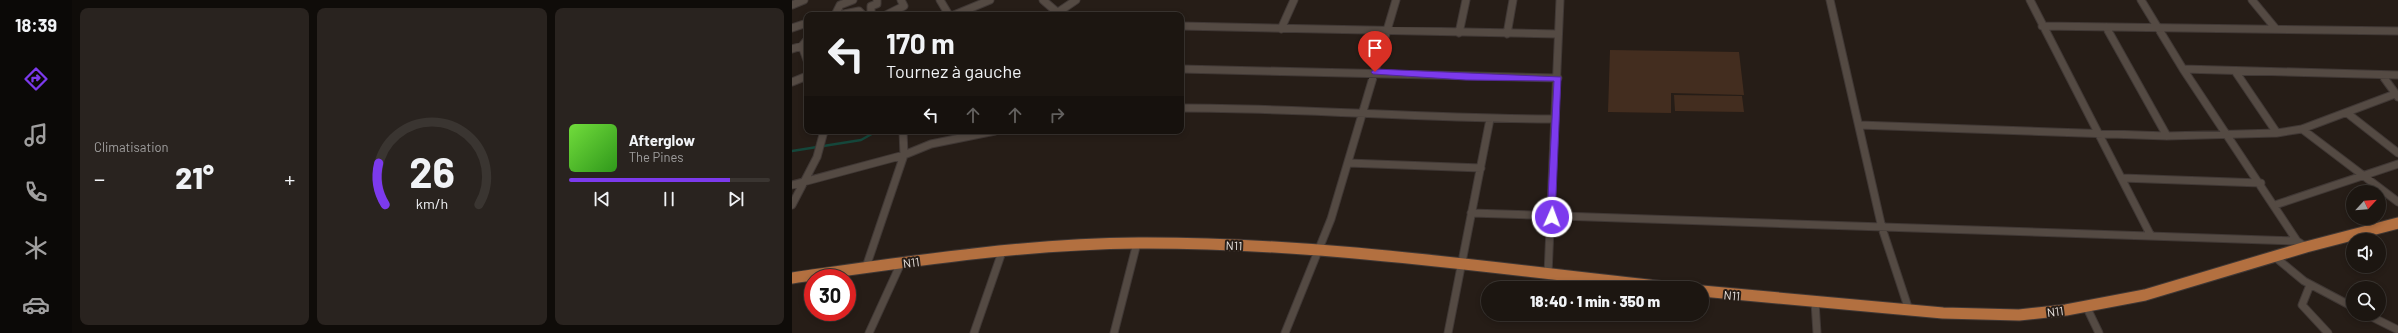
<!DOCTYPE html>
<html lang="fr">
<meta charset="utf-8">
<style>
:root{--surface:#1c1611;--page:#29231f;--text:#f1f3f6;--muted:#a09f9f;--line:#3a3531;--accent:#7c3aed}
body{margin:0;font-family:Barlow,sans-serif;background:var(--page);color:var(--text);height:100vh;display:flex;flex-direction:column;font-size:15px;white-space:nowrap}
*{box-sizing:border-box;margin:0}
p{font-size:13px;color:var(--muted)}
.icon{flex:none;width:22px;height:22px;fill:none;stroke:currentColor;stroke-width:2;stroke-linecap:round;stroke-linejoin:round}
.map{position:relative;flex:1;overflow:hidden}
.panel{display:flex;flex-direction:column;gap:8px;padding:8px;background:#0f0c09;width:720px}
.panel>*{flex:none}
.top-card{position:absolute;left:12px;top:12px;width:380px;height:122px;border-radius:8px;box-shadow:0 2px 6px #0003,0 0 0 1px var(--line);background:#1c1611;color:var(--text);overflow:hidden}
.needle{width:26px;rotate:64deg}
.tools{position:absolute;left:1554px;top:185px;display:grid;gap:8px}
.tools a{display:grid;place-items:center;width:40px;height:40px;border-radius:50%;background:var(--surface);box-shadow:0 2px 6px #0003,0 0 0 1px var(--line);font-size:20px}
.speed{position:absolute;left:12px;top:269px;display:flex;gap:8px;font-size:20px;font-weight:700;text-align:center}
.speed>*{display:grid;place-content:center;width:52px;height:52px;border-radius:50%;background:var(--surface);box-shadow:0 2px 6px #0003,0 0 0 1px var(--line);line-height:1}
.speed .limit{border:6px solid #d22;background:#fff;color:#111}
.pin{position:absolute;display:grid;place-items:center;width:34px;height:34px;color:#fff;margin:-41px -17px;border-radius:50% 50% 50% 0;rotate:-45deg;box-shadow:0 0 4px #0007}
.pin .icon{rotate:45deg}
.me{position:absolute;width:44px;margin:-22px;rotate:2deg;stroke-linejoin:round;filter:drop-shadow(0 0 3px #0008)}
.turn{display:flex;align-items:center;gap:14px;height:84px;padding:0 16px;font-size:18px}
.turn .icon{width:52px;height:52px;stroke-width:2.5}
.turn b{display:block;font-size:28px;line-height:34px}
.lanes{display:flex;align-items:center;height:38px;padding:0 16px;background:#0003;justify-content:center;gap:20px;direction:ltr}
.lanes .off{opacity:.35}
.big{font-size:30px;font-weight:800;line-height:1.1}
.panel .tile{flex:1;display:flex;flex-direction:column;justify-content:center;gap:6px;min-width:0;padding:0 14px;border-radius:8px;background:var(--page)}
.panel .dial{align-items:center;gap:0}
.dial svg{height:104px;overflow:visible;fill:none;stroke:var(--line);stroke-width:7;stroke-linecap:round;text-anchor:middle}
.dial text{fill:var(--text);stroke:none}
.song{display:flex;align-items:center;gap:12px}
.cover{width:48px;height:48px;border-radius:6px;background:linear-gradient(135deg,hsl(100 70% 55%),hsl(110 70% 35%))}
.played{height:4px;border-radius:2px;background:linear-gradient(90deg,var(--accent) 80%,var(--line) 80%)}
.keys{display:flex;justify-content:space-around;direction:ltr}
.heat{display:flex;justify-content:space-between;align-items:center;font-size:22px;direction:ltr}
.panel .tiles{flex:1;display:grid;gap:8px;grid-template-columns:repeat(3,1fr)}
.trip{position:absolute;left:689px;top:281px;width:228px;height:40px;border-radius:20px;background:var(--surface);box-shadow:0 2px 6px #0003,0 0 0 1px var(--line);font-weight:800;line-height:40px;text-align:center}
main{display:flex;flex:1;min-height:0}
.dock{display:flex;flex-direction:column;width:72px;justify-content:space-around;align-items:center;background:#0b0907;color:var(--muted)}
.dock .icon{width:28px;height:28px}
.dock .selected{color:var(--accent)}
.dock b{font-size:18px;color:var(--text)}
.map>svg:first-child{display:block}
.green{fill:#432d1f}
.lines{fill:none;stroke-linecap:round;stroke-linejoin:round}
.stream{stroke:#15473b;stroke-width:2.5}
.minor-casing{stroke:#403835;stroke-width:9}
.primary-casing{stroke:#403835;stroke-width:13}
.minor{stroke:#544a43;stroke-width:7}
.primary{stroke:#b37040;stroke-width:11}
.route{fill:#7c3aed;stroke:#51269a}
.labels{text-anchor:middle;dominant-baseline:central;stroke-width:4;stroke-linejoin:round;paint-order:stroke}
.street-label{font-size:12px;fill:#ece6e2;stroke:#261d17}
</style>
<main>
<nav class="dock">
<b>18:39</b>
<svg class="icon selected" aria-label="directions" viewBox="0 0 24 24"><path d="M12 3l9 9-9 9-9-9zM9 14v-3h6M13 9l2 2-2 2"/></svg>
<svg class="icon" aria-label="music" viewBox="0 0 24 24"><path d="M9 18V5l10-2v13"/><circle cx="6" cy="18" r="3"/><circle cx="16" cy="16" r="3"/></svg>
<svg class="icon" aria-label="phone" viewBox="0 0 24 24"><path d="M5 4h4l2 5-3 2q2 4 5 5l2-3 5 2v4C11 20 4 13 5 4z"/></svg>
<svg class="icon" aria-label="climate" viewBox="0 0 24 24"><path d="M12 3v18M4 7l16 10M4 17L20 7"/></svg>
<svg class="icon" aria-label="car" viewBox="0 0 24 24"><path d="M5 17H2v-5l4-1 3-4h7l3 4 3 1v5h-3M9 17h6M6 11h13"/><circle cx="7" cy="17" r="2"/><circle cx="17" cy="17" r="2"/></svg>
</nav>
<section class="panel">
<div class="tiles">
<div class="tile"><p>Climatisation</p>
<div class="heat"><a>−</a><b class="big">21°</b><a>+</a></div>
</div>
<div class="tile dial"><svg viewBox="0 0 100 80">
<path d="M14 69A42 42 0 1 1 86 69"/>
<path d="M14 69A42 42 0 0 1 9 37" stroke="#7c3aed"/>
<text x="50" y="56" font-size="32" font-weight="700">26</text>
<text x="50" y="72" font-size="11">km/h</text>
</svg></div>
<div class="tile">
<div class="song"><i class="cover"></i><div><b>Afterglow</b><p>The Pines</p></div></div>
<div class="played"></div>
<div class="keys"><svg class="icon" aria-label="previous" viewBox="0 0 24 24"><path d="M18 5L8 12l10 7zM5 5v14"/></svg><svg class="icon" aria-label="pause" viewBox="0 0 24 24"><path d="M8 5v14M16 5v14"/></svg><svg class="icon" aria-label="next" viewBox="0 0 24 24"><path d="M6 5l10 7-10 7zM19 5v14"/></svg></div>
</div>
</div>
</section>
<div class="map">
<svg width="1606" height="333" viewBox="0 0 1606 333">
<rect width="100%" height="100%" fill="#261d17"/>
<!-- green -->
<path class="green" d="M 818,50 L 947,52 L 952,95 L 879,93 L 879,113 L 816,112 Z
M 882,95 L 950,96 L 952,112 L 883,111 Z"/>
<g class="lines">
<!-- stream -->
<path class="stream" d="M 0,151 L 69,140 L 85,131"/>
<!-- minor casing -->
<g class="minor-casing">
<path id="minor" d="M 148,0 L 157,15
M 251,0 L 266,13
M 1038,0 L 1090,228 L 1117,310
M 1238,0 L 1359,236
M 1349,0 L 1391,69 L 1505,241
M 1460,0 L 1484,29
M 0,5 L 12,0
M 43,15 L 48,5 L 61,0
M 47,15 L 67,11 L 71,15
M 79,15 L 79,6 L 85,4 L 85,0
M 94,15 L 112,6 L 109,0
M 162,15 L 198,0
M 262,15 L 284,0
M 389,26 L 765,34
M 1250,26 L 1606,31
M 1314,27 L 1375,136
M 0,28 L 15,23
M 489,29 L 502,0
M 667,33 L 674,0
M 715,34 L 721,0
M 15,40 L 10,46 L 15,60
M 0,49 L 13,45
M 389,69 L 766,78
M 1391,69 L 1606,75
M 1443,71 L 1485,133
M 1590,75 L 1606,97
M 0,82 L 15,76
M 389,108 C 514,108 638,119 763,119
M 1555,113 L 1606,153
M 1067,125 L 1375,136 L 1485,133 L 1510,129 L 1603,94
M 1510,129 L 1606,202
M 556,163 L 689,168
M 1330,178 L 1469,183
M 0,185 L 112,155 L 139,144 L 203,131
M 0,205 L 25,157 L 32,131
M 1483,205 L 1606,164
M 679,213 L 1505,241 L 1514,247
M 1483,257 L 1512,281 L 1561,307
M 74,267 L 112,155 L 111,131
M 756,274 L 768,0
M 1518,285 L 1510,305 L 1536,333
M 1023,302 L 1025,333
M 1294,306 L 1307,333
M 1574,314 L 1606,330
M 77,333 L 109,263
M 182,333 L 210,252
M 322,333 L 345,243
M 493,333 L 539,219 L 604,0
M 656,333 L 698,119"/>
</g>
<!-- primary casing -->
<g class="primary-casing">
<path id="primary" d="M 0,278 C 114,262 230,244 346,243 C 526,242 706,269 884,288
M 910,291 L 1151,313 L 1227,315 L 1274,310 L 1353,295 L 1514,247 L 1606,223"/>
</g>
<!-- minor -->
<use href="#minor" class="minor"/>
<!-- primary -->
<use href="#primary" class="primary"/>
</g>
<!-- route -->
<path class="route" d="M 583,69 L 769,77 L 763,219 L 756,219 L 755,217 L 762,81 L 674,80 L 581,74 L 579,72 Z"/>
<g class="labels">
<!-- street labels -->
<g class="street-label">
<text transform="translate(442 245) rotate(2)">N11</text>
<text transform="translate(119 262) rotate(-7)">N11</text>
<text transform="translate(940 295) rotate(5)">N11</text>
<text transform="translate(1263 311) rotate(-7)">N11</text>
</g>
</g>
</svg>
<div class="tools">
<a><svg class="needle" viewBox="-14 -14 28 28"><path d="M0-13l5 13h-10z" fill="#e53935"/><path d="M0 13l5-13h-10z" fill="#a09f9f"/></svg></a>
<a><svg class="icon" aria-label="sound" viewBox="0 0 24 24"><path d="M4 9h4l5-4v14l-5-4H4zM17 9q2 3 0 6"/></svg></a>
<a><svg class="icon" aria-label="search" viewBox="0 0 24 24"><circle cx="10" cy="10" r="6"/><path d="M15 15l6 6"/></svg></a>
</div>
<div class="speed"><div class="limit">30</div></div>
<div class="pin" style="left:583px;top:72px;background:#d93025"><svg class="icon" aria-label="arrive" viewBox="0 0 24 24"><path d="M6 21V4h12l-3 4 3 4H6"/></svg></div>
<svg class="me" style="left:760px;top:217px" viewBox="-20 -20 40 40"><circle r="17" fill="#7c3aed" stroke="#fff" stroke-width="3"/><path d="M0-11L8 9 0 5-8 9z" fill="#fff"/></svg>
<div class="trip">18:40 · 1 min · 350 m</div>
<div class="top-card">
<div class="turn"><svg class="icon" aria-label="left" viewBox="0 0 24 24"><path d="M17 20v-9H6M10 6l-5 5 5 5"/></svg><div><b>170 m</b>Tournez à gauche</div></div>
<div class="lanes"><svg class="icon" aria-label="left" viewBox="0 0 24 24"><path d="M17 20v-9H6M10 6l-5 5 5 5"/></svg><svg class="icon off" aria-label="ahead" viewBox="0 0 24 24"><path d="M12 20V5M6 11l6-6 6 6"/></svg><svg class="icon off" aria-label="ahead" viewBox="0 0 24 24"><path d="M12 20V5M6 11l6-6 6 6"/></svg><svg class="icon off" aria-label="right" viewBox="0 0 24 24"><path d="M7 20v-9h11M14 6l5 5-5 5"/></svg></div>
</div>
</div>
</main>
